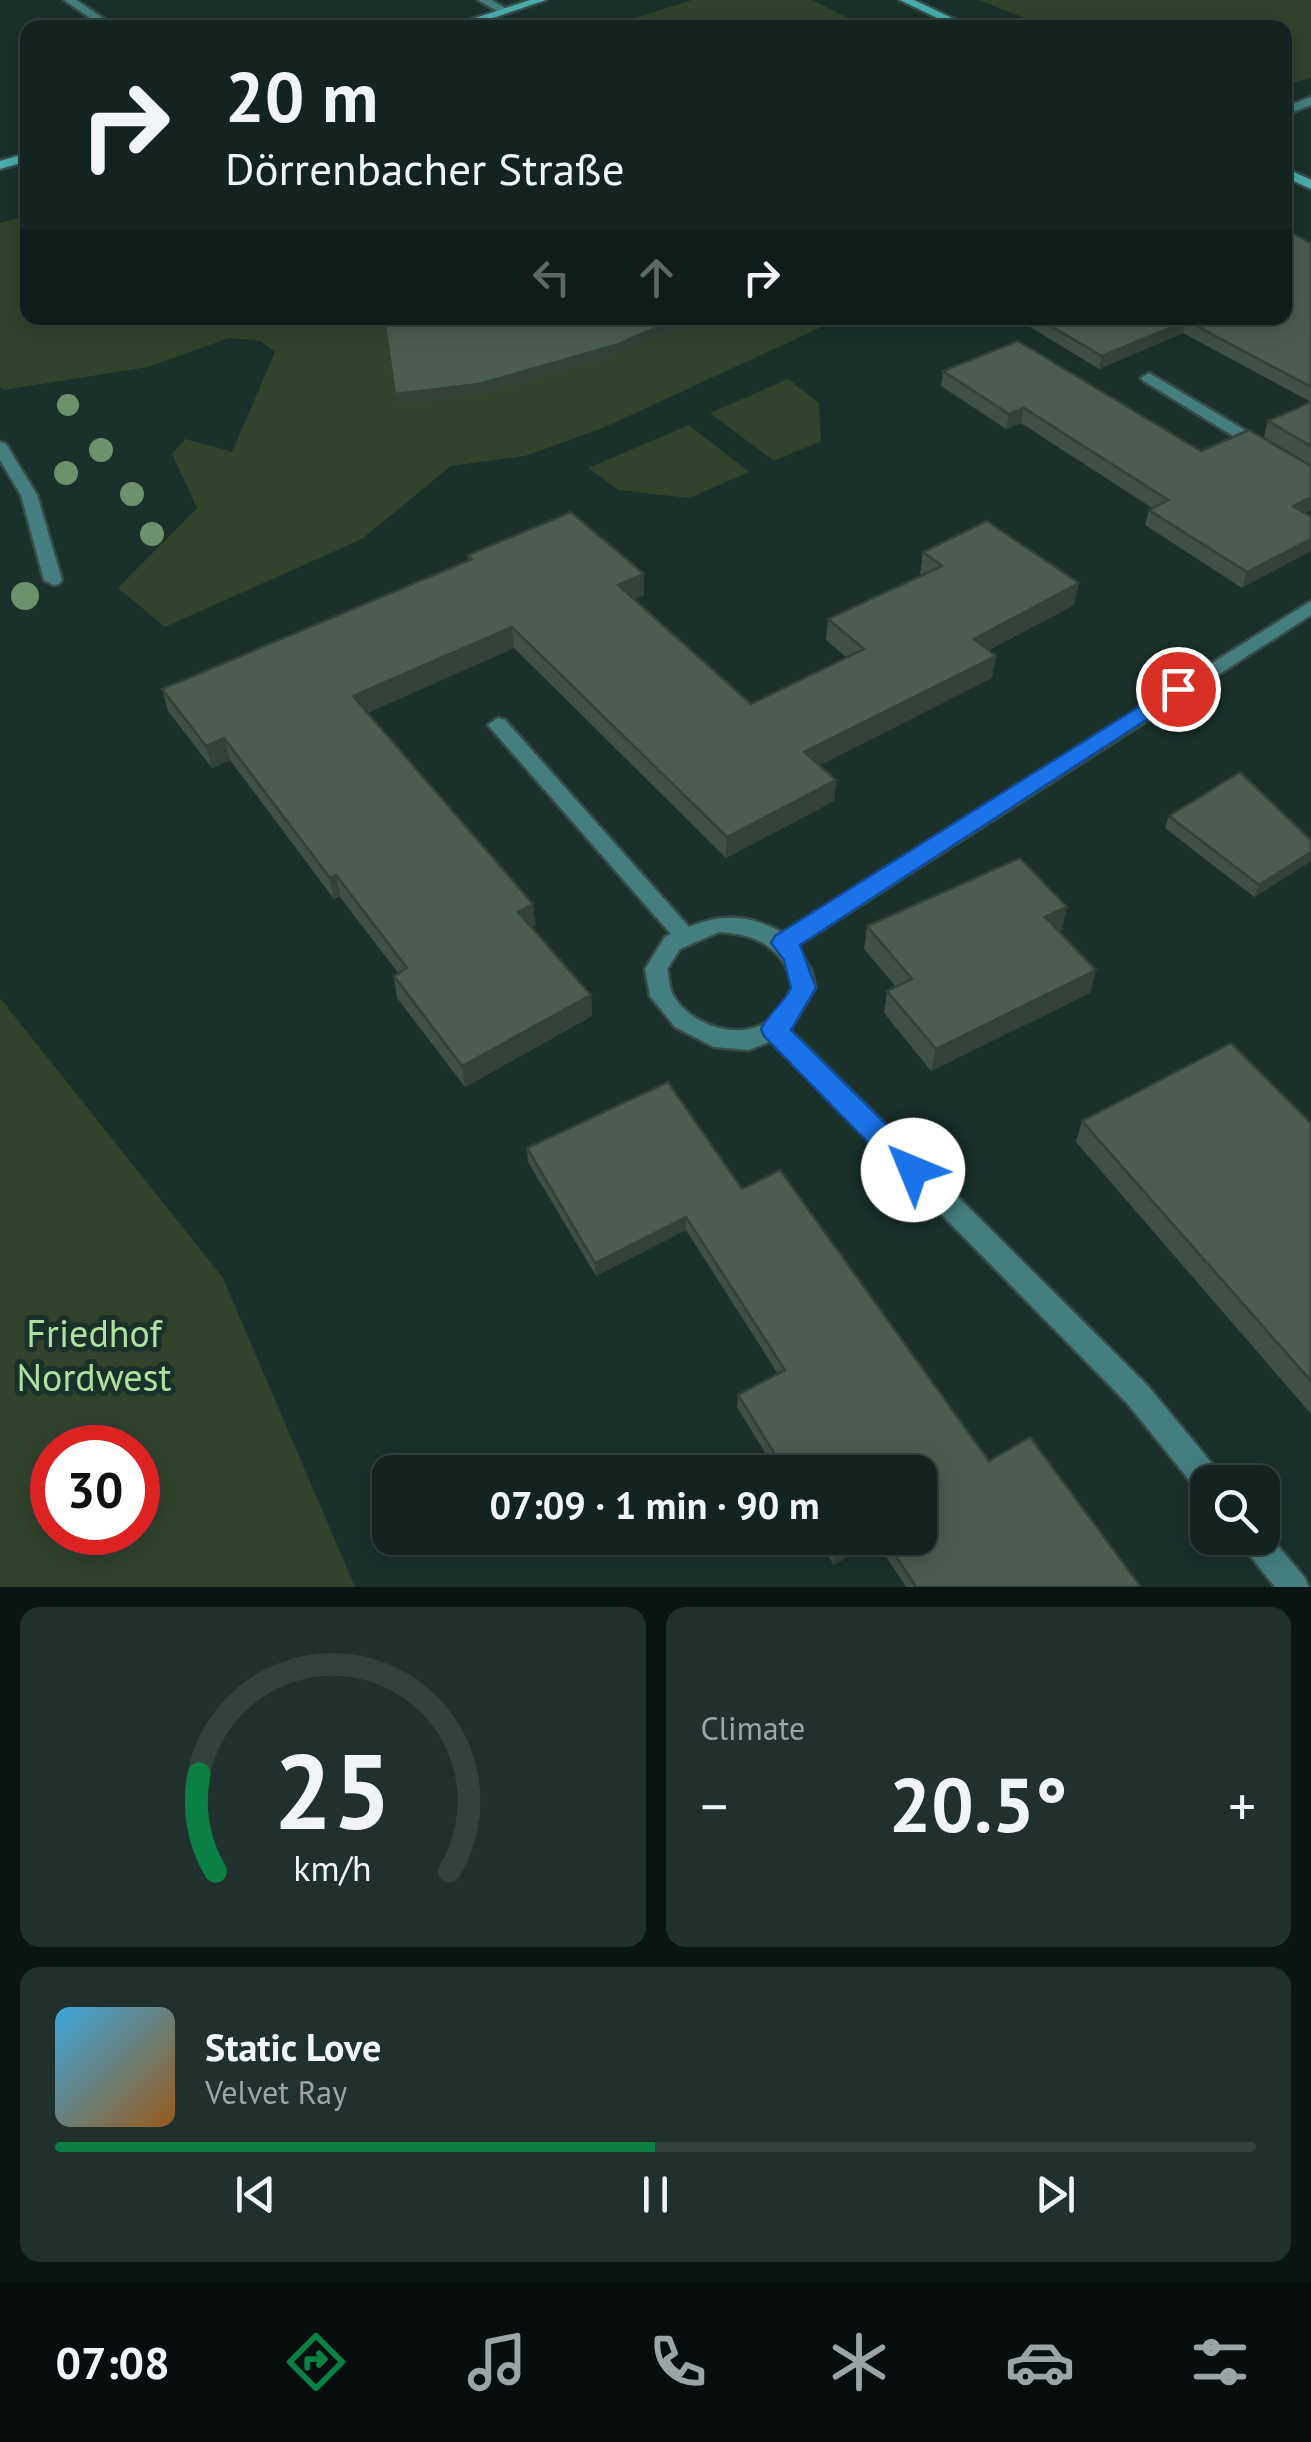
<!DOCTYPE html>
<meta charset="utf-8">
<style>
:root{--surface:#132420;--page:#20302d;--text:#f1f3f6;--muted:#9da4a5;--line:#32413e;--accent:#0b8043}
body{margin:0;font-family:"PT Sans",sans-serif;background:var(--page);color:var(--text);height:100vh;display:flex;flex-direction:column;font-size:38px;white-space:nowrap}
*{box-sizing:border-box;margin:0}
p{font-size:32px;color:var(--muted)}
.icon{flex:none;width:55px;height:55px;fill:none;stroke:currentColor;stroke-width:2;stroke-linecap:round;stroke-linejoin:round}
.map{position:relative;height:1587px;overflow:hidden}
.drawer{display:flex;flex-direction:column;gap:20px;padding:20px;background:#0a1412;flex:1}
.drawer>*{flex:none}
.banner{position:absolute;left:20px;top:20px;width:1272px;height:305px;border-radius:20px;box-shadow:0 5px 25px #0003,0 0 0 2px var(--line);background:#132420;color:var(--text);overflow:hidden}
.fabs{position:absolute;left:1190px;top:1465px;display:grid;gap:20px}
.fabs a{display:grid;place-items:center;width:90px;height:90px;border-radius:20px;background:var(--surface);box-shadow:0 5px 25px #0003,0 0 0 2px var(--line);font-size:50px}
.speed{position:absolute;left:30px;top:1425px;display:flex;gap:20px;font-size:50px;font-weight:700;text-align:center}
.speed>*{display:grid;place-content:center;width:130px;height:130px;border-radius:50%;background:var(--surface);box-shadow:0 5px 25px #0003,0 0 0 2px var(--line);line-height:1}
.speed .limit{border:15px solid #d22;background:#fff;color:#111}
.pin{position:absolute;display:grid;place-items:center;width:85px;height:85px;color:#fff;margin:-42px;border:5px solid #fff;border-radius:50%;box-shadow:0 2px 10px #0007}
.me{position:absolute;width:110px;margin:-55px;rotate:315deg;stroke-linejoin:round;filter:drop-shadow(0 0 8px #0008)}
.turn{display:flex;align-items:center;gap:35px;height:210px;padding:0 40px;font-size:45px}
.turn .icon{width:130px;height:130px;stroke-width:2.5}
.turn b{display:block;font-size:70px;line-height:85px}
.lanes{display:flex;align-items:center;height:95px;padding:0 40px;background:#0003;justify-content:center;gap:50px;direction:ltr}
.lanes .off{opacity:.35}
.big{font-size:75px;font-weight:700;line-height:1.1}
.drawer .tile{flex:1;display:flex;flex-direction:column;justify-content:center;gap:15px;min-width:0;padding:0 35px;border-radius:20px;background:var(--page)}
.drawer .dial{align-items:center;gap:0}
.dial svg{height:260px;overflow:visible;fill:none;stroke:var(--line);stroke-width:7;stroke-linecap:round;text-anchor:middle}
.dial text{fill:var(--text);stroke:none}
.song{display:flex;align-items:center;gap:30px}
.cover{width:120px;height:120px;border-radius:15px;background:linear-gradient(135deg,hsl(200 70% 55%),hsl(30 70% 35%))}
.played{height:10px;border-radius:5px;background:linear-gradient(90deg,var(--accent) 50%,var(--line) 50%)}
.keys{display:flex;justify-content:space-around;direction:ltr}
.heat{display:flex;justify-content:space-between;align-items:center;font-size:55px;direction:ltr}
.drawer .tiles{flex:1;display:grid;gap:20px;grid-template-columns:1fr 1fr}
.tile:last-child{grid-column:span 2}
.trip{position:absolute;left:372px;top:1455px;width:565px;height:100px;border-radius:20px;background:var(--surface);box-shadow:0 5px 25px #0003,0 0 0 2px var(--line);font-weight:700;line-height:100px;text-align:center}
.tabs{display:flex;height:160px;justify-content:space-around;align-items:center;background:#080e0d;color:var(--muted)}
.tabs .icon{width:70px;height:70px}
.tabs .current{color:var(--accent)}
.tabs b{font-size:45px;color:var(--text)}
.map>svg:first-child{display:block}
.green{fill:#31432b;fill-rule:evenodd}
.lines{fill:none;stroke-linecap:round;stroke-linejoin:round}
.lane-casing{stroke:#374c47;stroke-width:5}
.street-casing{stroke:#374c47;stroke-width:5}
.secondary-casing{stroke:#374c47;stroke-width:5}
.lane{fill:#447e7f;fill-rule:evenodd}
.street{fill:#447e7f;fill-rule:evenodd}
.secondary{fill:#49adae;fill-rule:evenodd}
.tree{fill:#6b926b}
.wall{fill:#3f5046}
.shaded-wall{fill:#334139}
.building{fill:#495d51;stroke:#334139;stroke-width:2.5}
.route{fill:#1a73e8;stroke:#114b97;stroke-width:2.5}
.labels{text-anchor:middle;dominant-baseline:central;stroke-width:10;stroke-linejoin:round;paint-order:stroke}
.near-park-label{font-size:38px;fill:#aee29f;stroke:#19302b}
</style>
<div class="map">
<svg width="1311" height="1587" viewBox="0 0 1311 1587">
<rect width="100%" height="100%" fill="#19302b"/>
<!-- green -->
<path class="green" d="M 692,0 L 812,0 L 867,27 L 607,27 Z
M 979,0 L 1311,0 L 1311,78 L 1285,85 L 1285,28 L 1047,27 Z
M 27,215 L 28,318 L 841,318 L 603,428 L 525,456 L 451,466 L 362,539 L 165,627 L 118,588 L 197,508 L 172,454 L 185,439 L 232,452 L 275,352 L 260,341 L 229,338 L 148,367 L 4,390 L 0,387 L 0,223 Z
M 788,379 L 819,403 L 821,441 L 774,461 L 710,413 Z
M 689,425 L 749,472 L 689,498 L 619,490 L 588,468 Z
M 0,998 L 223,1278 L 355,1587 L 0,1587 ZM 52,1448 L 138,1448 L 138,1532 L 52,1532 Z"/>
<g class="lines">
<!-- lane casing -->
<g class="lane-casing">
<path id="lane" d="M 64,0 L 76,0 L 118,28 L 105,28 Z
M 478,0 L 491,0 L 510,11 L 501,13 Z
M 0,442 L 6,444 L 37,495 L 62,580 L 59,584 L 53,585 L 44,580 L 21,495 L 0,460 Z"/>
</g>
<!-- street casing -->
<g class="street-casing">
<path id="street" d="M 1311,97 L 1311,105 L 1285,115 L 1285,107 Z
M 1149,373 L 1268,444 L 1270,447 L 1262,452 L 1256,450 L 1144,381 L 1141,378 Z
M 1311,601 L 1311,615 L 797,946 L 812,972 L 815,988 L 790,1030 L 1147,1385 L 1219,1472 L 1223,1482 L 1208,1482 L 1208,1495 L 1199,1492 L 1127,1403 L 771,1041 L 749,1050 L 714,1047 L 675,1027 L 650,996 L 645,969 L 665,937 L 671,934 L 488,725 L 498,718 L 505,720 L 689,927 C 723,913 751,915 783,933 ZM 719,932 C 757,934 785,948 793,987 C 786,997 780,1014 770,1020 C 740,1042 689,1026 672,993 C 669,987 669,976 667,969 L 680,949 Z
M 1262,1527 L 1304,1577 L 1309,1587 L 1275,1587 L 1244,1548 L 1240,1538 L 1262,1538 Z"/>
</g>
<!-- secondary casing -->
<g class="secondary-casing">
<path id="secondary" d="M 530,0 L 546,0 L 463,28 L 445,28 Z
M 900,0 L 914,0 L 973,28 L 958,28 Z
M 28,153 L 28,161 L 0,169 L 0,161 Z
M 1285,168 L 1311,180 L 1311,189 L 1285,177 Z"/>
</g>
<!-- lane -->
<use href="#lane" class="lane"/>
<!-- street -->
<use href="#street" class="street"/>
<!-- secondary -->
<use href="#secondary" class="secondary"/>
</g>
<!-- trees -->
<g class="tree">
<circle cx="68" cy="405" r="11"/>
<circle cx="101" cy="450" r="12"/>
<circle cx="66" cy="473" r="12"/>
<circle cx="132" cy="494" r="12"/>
<circle cx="152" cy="534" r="12"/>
<circle cx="25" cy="596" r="14"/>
</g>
<!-- wall -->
<path class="wall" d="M 1311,243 L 1311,402 L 1183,333 L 1099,369 L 1030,327 L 1032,318 L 1285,318 Z
M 193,318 L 296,318 L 195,326 Z
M 943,371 L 1201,451 L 1311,466 L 1311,510 L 1304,513 L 1242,588 L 1145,525 L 1149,510 L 1152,508 L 1021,423 L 1006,429 L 941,386 Z
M 1311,402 L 1311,465 L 1264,437 L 1268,421 Z
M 923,552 L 1074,605 L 989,650 L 996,656 L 992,678 L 819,765 L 836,780 L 834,801 L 726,858 L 514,648 L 367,713 L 533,904 L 535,925 L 531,927 L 591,995 L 592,1016 L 465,1087 L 397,998 L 394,976 L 398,973 L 340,897 L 334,899 L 230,760 L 212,768 L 168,711 L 162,689 L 468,561 L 468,555 L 644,595 L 634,600 L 751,704 L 847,658 L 826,640 L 828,619 L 922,575 L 920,574 Z
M 1169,816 L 1311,840 L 1311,861 L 1254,897 L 1165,828 Z
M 867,926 L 1062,929 L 1058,931 L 1096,970 L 1090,993 L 931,1071 L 884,1013 L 887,991 L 896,987 L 864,949 Z
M 1082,1121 L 1311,1123 L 1311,1414 L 1076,1142 Z
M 527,1148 L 742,1189 L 989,1461 L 1141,1587 L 906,1587 L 875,1540 L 834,1565 L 817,1538 L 920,1538 L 920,1472 L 777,1472 L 737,1407 L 738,1395 L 778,1374 L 686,1230 L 596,1276 L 528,1162 Z"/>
<!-- shaded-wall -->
<path class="shaded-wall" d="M 678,318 L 703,318 L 619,355 L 480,395 L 397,405 L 395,394 Z
M 1187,321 L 1183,333 L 1099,369 L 1102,356 Z
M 1024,408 L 1021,423 L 1006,429 L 1009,414 Z
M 1311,497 L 1311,510 L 1288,522 L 1293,506 Z
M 1311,539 L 1311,551 L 1242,588 L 1247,572 Z
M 644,574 L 644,595 L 618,607 L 618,585 Z
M 1079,583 L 1074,605 L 970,660 L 974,639 Z
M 512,627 L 514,648 L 356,718 L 353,696 Z
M 996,656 L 992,678 L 803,774 L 804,752 Z
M 224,738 L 230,760 L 212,768 L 206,746 Z
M 836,780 L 834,801 L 726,858 L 727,837 Z
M 1311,852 L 1311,861 L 1254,897 L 1259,885 Z
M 336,875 L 340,897 L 334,899 L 330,878 Z
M 533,904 L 535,925 L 520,934 L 518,912 Z
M 1067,907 L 1062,929 L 1039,940 L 1045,917 Z
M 1096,970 L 1090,993 L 931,1071 L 936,1049 Z
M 591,995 L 592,1016 L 465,1087 L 462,1066 Z
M 686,1217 L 686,1230 L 596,1276 L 595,1263 Z
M 863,1538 L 876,1538 L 875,1540 L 834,1565 L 836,1553 Z"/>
<!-- building -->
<path class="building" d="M 1285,229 L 1311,243 L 1311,387 L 1187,321 L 1102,356 L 1037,318 L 1285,318 Z
M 384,318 L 678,318 L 619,344 L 479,384 L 395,394 Z
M 1018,341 L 1201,451 L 1249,430 L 1311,466 L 1311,497 L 1293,506 L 1311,517 L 1311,539 L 1247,572 L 1149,510 L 1168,500 L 1024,408 L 1009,414 L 943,371 Z
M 1311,402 L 1311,446 L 1268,421 Z
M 571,512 L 644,574 L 618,585 L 751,704 L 864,649 L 828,619 L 942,566 L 923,552 L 987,521 L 1079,583 L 974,639 L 996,656 L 804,752 L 836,780 L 727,837 L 512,627 L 353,696 L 533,904 L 518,912 L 591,995 L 462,1066 L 394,976 L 407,968 L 336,875 L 330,878 L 224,738 L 206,746 L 162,689 L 472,559 L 468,555 Z
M 1240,772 L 1311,840 L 1311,852 L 1259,885 L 1169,816 Z
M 1020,858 L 1067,907 L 1045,917 L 1096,970 L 936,1049 L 887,991 L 912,979 L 867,926 Z
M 1231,1043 L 1311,1123 L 1311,1381 L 1082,1121 Z
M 668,1082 L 742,1189 L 780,1170 L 989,1461 L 1030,1437 L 1141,1587 L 916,1587 L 884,1538 L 920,1538 L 920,1472 L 786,1472 L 738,1395 L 785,1370 L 686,1217 L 595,1263 L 527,1148 Z
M 826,1538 L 863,1538 L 836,1553 Z"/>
<!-- route -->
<path class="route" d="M 1178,682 L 1186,684 L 1186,694 L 800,945 L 816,988 L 791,1030 L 923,1161 L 927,1170 L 923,1178 L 913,1182 L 903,1178 L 764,1036 L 761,1029 C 768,1014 783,1004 791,988 L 784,960 L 771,943 L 775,936 Z"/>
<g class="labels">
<!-- near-park labels -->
<g class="near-park-label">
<text x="94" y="1332">Friedhof<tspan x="94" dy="44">Nordwest</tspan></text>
</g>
</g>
</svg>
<div class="fabs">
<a><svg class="icon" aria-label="search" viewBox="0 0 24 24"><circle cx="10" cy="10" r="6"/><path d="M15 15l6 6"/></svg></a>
</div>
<div class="speed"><div class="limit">30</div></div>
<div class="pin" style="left:1178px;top:689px;background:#d93025"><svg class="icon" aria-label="arrive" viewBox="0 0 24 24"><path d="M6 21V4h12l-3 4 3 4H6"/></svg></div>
<svg class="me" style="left:913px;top:1170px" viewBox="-20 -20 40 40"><circle r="19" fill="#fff"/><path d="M0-13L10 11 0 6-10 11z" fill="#1a73e8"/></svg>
<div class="trip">07:09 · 1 min · 90 m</div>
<div class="banner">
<div class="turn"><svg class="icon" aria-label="right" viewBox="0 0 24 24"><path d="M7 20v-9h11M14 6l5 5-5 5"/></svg><div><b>20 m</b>Dörrenbacher Straße</div></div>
<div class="lanes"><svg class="icon off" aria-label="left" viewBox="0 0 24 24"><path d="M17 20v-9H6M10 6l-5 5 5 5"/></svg><svg class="icon off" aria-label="ahead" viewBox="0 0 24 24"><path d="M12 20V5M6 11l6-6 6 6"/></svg><svg class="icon" aria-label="right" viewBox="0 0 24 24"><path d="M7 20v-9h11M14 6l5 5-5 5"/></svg></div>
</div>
</div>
<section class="drawer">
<div class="tiles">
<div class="tile dial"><svg viewBox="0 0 100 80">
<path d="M14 69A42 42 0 1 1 86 69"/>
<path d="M14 69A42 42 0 0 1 9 39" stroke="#0b8043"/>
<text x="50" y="56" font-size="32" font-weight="700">25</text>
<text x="50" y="72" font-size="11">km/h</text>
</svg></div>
<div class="tile"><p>Climate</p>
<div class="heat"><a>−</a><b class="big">20.5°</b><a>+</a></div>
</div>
<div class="tile">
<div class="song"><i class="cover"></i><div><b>Static Love</b><p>Velvet Ray</p></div></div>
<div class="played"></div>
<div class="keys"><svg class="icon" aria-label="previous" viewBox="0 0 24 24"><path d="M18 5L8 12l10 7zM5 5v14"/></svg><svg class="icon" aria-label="pause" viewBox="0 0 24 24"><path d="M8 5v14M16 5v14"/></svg><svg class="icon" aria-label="next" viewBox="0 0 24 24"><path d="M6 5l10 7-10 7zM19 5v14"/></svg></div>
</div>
</div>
</section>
<nav class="tabs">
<b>07:08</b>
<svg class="icon current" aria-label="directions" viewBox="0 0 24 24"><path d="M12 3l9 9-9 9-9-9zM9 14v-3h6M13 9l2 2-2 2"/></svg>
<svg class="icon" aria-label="music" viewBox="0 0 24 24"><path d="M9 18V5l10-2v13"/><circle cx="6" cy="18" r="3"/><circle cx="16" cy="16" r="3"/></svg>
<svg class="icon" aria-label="phone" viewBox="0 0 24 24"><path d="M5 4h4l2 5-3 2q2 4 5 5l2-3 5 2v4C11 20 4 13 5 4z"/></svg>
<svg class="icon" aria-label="climate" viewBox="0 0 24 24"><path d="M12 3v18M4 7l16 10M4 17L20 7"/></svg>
<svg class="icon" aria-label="car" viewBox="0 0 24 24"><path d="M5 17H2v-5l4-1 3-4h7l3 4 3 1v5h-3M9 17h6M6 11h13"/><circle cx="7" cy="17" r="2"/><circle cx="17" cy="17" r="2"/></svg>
<svg class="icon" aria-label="filters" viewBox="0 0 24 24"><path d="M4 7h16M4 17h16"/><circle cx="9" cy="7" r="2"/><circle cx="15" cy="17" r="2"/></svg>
</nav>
